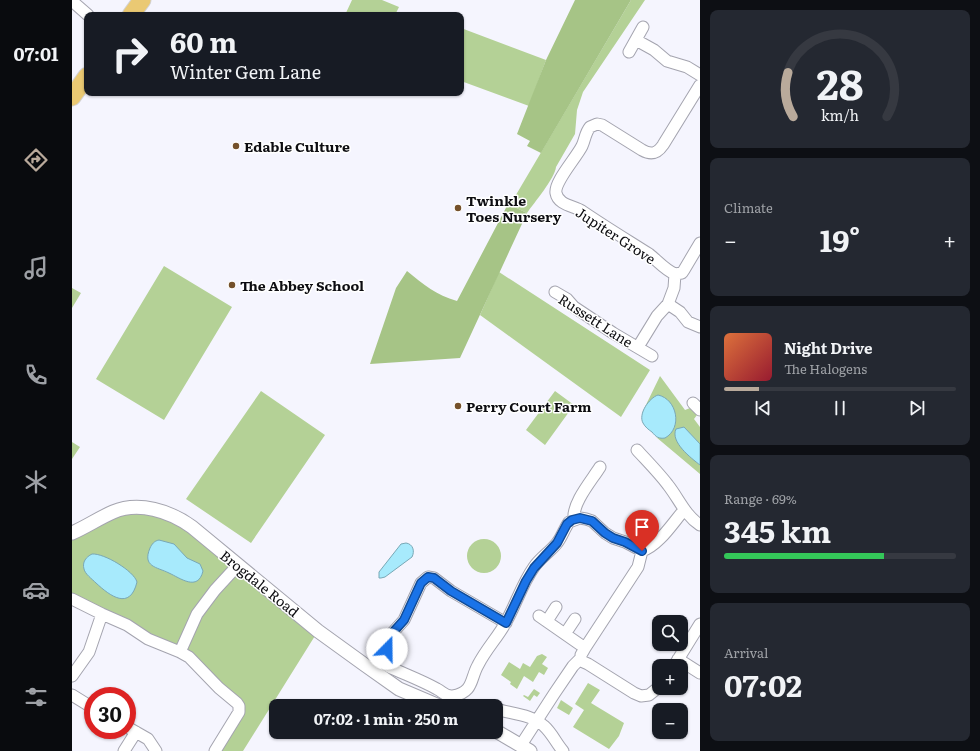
<!DOCTYPE html>
<meta charset="utf-8">
<style>
:root{--surface:#171b24;--page:#242831;--text:#f1f3f6;--muted:#9ea1a6;--line:#363941;--accent:#b9aa9b}
body{margin:0;font-family:Literata,serif;background:var(--page);color:var(--text);height:100vh;display:flex;flex-direction:column;font-size:15px;white-space:nowrap}
*{box-sizing:border-box;margin:0}
p{font-size:13px;color:var(--muted)}
.icon{flex:none;width:22px;height:22px;fill:none;stroke:currentColor;stroke-width:2;stroke-linecap:round;stroke-linejoin:round}
.map{position:relative;flex:1;overflow:hidden}
.sheet{display:flex;flex-direction:column;gap:10px;padding:10px;background:#0d0f14;width:280px}
.sheet>*{flex:none}
.top-card{position:absolute;left:12px;top:12px;width:380px;height:84px;border-radius:8px;box-shadow:0 1px 3px #0004;background:#171b24;color:var(--text);overflow:hidden}
.tools{position:absolute;left:580px;top:615px;display:grid;gap:8px}
.tools a{display:grid;place-items:center;width:36px;height:36px;border-radius:8px;background:var(--surface);box-shadow:0 1px 3px #0004;font-size:20px}
.speed{position:absolute;left:12px;top:687px;display:flex;gap:8px;font-size:20px;font-weight:700;text-align:center}
.speed>*{display:grid;place-content:center;width:52px;height:52px;border-radius:50%;background:var(--surface);box-shadow:0 1px 3px #0004;line-height:1}
.speed .limit{border:6px solid #d22;background:#fff;color:#111}
.pin{position:absolute;display:grid;place-items:center;width:34px;height:34px;color:#fff;margin:-41px -17px;border-radius:50% 50% 50% 0;rotate:-45deg;box-shadow:0 0 4px #0007}
.pin .icon{rotate:45deg}
.me{position:absolute;width:44px;margin:-22px;rotate:22deg;stroke-linejoin:round;filter:drop-shadow(0 0 3px #0008)}
.turn{display:flex;align-items:center;gap:14px;height:84px;padding:0 20px;font-size:18px}
.turn .icon{width:52px;height:52px;stroke-width:2.5}
.turn b{display:block;font-size:28px;line-height:34px}
.big{font-size:30px;font-weight:700;line-height:1.1}
.sheet .widget{flex:1;display:flex;flex-direction:column;justify-content:center;gap:6px;min-width:0;padding:0 14px;border-radius:8px;background:var(--page)}
.sheet .dial{align-items:center;gap:0}
.dial svg{height:104px;overflow:visible;fill:none;stroke:var(--line);stroke-width:7;stroke-linecap:round;text-anchor:middle}
.dial text{fill:var(--text);stroke:none}
.song{display:flex;align-items:center;gap:12px}
.cover{width:48px;height:48px;border-radius:6px;background:linear-gradient(135deg,hsl(20 70% 55%),hsl(350 70% 35%))}
.played{height:4px;border-radius:2px;background:linear-gradient(90deg,var(--accent) 15%,var(--line) 15%)}
.keys{display:flex;justify-content:space-around;direction:ltr}
.heat{display:flex;justify-content:space-between;align-items:center;font-size:22px;direction:ltr}
.charge{height:6px;border-radius:3px;background:linear-gradient(90deg,#34c759 69%,var(--line) 0)}
.trip{position:absolute;left:197px;top:699px;width:234px;height:40px;border-radius:8px;background:var(--surface);box-shadow:0 1px 3px #0004;font-weight:700;line-height:40px;text-align:center}
main{display:flex;flex:1;min-height:0}
.tabs{display:flex;flex-direction:column;width:72px;justify-content:space-around;align-items:center;background:#090b0e;color:var(--muted)}
.tabs .icon{width:28px;height:28px}
.tabs .current{color:var(--accent)}
.tabs b{font-size:18px;color:var(--text)}
.map>svg:first-child{display:block}
.green{fill:#b4d196}
.forest{fill:#a6c486}
.water{fill:#a7eafc;stroke:#79a8b6}
.lines{fill:none;stroke-linecap:round;stroke-linejoin:round}
.minor-casing{stroke:#a4a4af;stroke-width:13}
.tertiary-casing{stroke:#a4a4af;stroke-width:15}
.primary-casing{stroke:#d3d3d4;stroke-width:19}
.minor{stroke:#fff;stroke-width:11}
.tertiary{stroke:#fff;stroke-width:13}
.primary{stroke:#eac973;stroke-width:17}
.route-casing{stroke:#114b97;stroke-width:10}
.route{stroke:#1a73e8;stroke-width:7}
.poi-dot{fill:#75512b;stroke:#fff;stroke-width:1.5}
.labels{text-anchor:middle;dominant-baseline:central;stroke-width:3;stroke-linejoin:round;paint-order:stroke}
.poi-label{font-size:14px;font-weight:bold;fill:#0d0d11;stroke:#fff;text-anchor:start}
.street-label{font-size:14px;fill:#0d0d11;stroke:#fff}
</style>
<main>
<nav class="tabs">
<b>07:01</b>
<svg class="icon current" aria-label="directions" viewBox="0 0 24 24"><path d="M12 3l9 9-9 9-9-9zM9 14v-3h6M13 9l2 2-2 2"/></svg>
<svg class="icon" aria-label="music" viewBox="0 0 24 24"><path d="M9 18V5l10-2v13"/><circle cx="6" cy="18" r="3"/><circle cx="16" cy="16" r="3"/></svg>
<svg class="icon" aria-label="phone" viewBox="0 0 24 24"><path d="M5 4h4l2 5-3 2q2 4 5 5l2-3 5 2v4C11 20 4 13 5 4z"/></svg>
<svg class="icon" aria-label="climate" viewBox="0 0 24 24"><path d="M12 3v18M4 7l16 10M4 17L20 7"/></svg>
<svg class="icon" aria-label="car" viewBox="0 0 24 24"><path d="M5 17H2v-5l4-1 3-4h7l3 4 3 1v5h-3M9 17h6M6 11h13"/><circle cx="7" cy="17" r="2"/><circle cx="17" cy="17" r="2"/></svg>
<svg class="icon" aria-label="filters" viewBox="0 0 24 24"><path d="M4 7h16M4 17h16"/><circle cx="9" cy="7" r="2"/><circle cx="15" cy="17" r="2"/></svg>
</nav>
<div class="map">
<svg width="628" height="751" viewBox="0 0 628 751">
<rect width="100%" height="100%" fill="#f5f5fe"/>
<!-- green -->
<path class="green" d="M 280,0 L 310,0 L 327,7 L 323,15 L 273,15 Z
M 559,0 L 573,0 L 511,92 L 505,110 L 503,134 L 484,167 C 483,178 462,203 455,213 L 438,205 Z
M 389,28 L 474,60 L 457,106 L 389,81 Z
M 92,266 L 160,307 L 92,420 L 24,379 Z
M 427,272 L 578,370 L 549,417 L 408,315 Z
M 0,288 L 9,293 L 0,308 Z
M 588,376 L 613,410 L 618,408 L 625,415 L 622,419 L 628,427 L 628,444 L 618,434 L 613,451 L 628,465 L 628,474 L 584,437 L 587,438 L 604,421 L 602,410 L 575,404 L 570,413 Z
M 189,391 L 253,435 L 179,543 L 114,499 Z
M 483,391 L 502,405 L 473,445 L 454,430 Z
M 0,442 L 8,447 L 0,459 Z
M 96,513 L 246,631 L 171,751 L 143,751 L 167,712 L 128,668 L 0,599 L 0,533 L 34,515 Z
M395 556a17 17 0 1 1 34 0a17 17 0 1 1-34 0Z
M 470,654 L 475,657 L 470,664 L 476,668 L 472,675 L 467,672 L 461,682 L 452,676 L 445,689 L 438,684 L 439,682 L 429,675 L 437,662 L 448,669 L 451,663 L 458,667 L 465,656 Z
M 516,683 L 528,690 L 519,703 L 552,723 L 547,736 L 537,749 L 501,727 L 512,710 L 503,704 Z
M 462,689 L 468,693 L 465,697 L 462,695 L 458,701 L 451,696 L 452,695 L 456,697 Z
M 489,700 L 501,708 L 497,715 L 485,708 Z"/>
<!-- forest -->
<path class="forest" d="M 503,0 L 559,0 L 469,153 L 455,146 L 458,141 L 445,134 L 474,60 Z
M 436,204 L 455,213 L 388,358 L 298,364 L 324,288 L 335,271 C 352,285 364,295 385,301 Z"/>
<!-- water -->
<path class="water" d="M 586,395 C 605,399 611,428 593,438 C 587,439 584,437 580,432 C 577,430 573,427 571,423 C 566,414 577,398 586,395 Z
M 612,427 L 628,444 L 628,465 C 619,458 598,442 604,429 Z
M 87,540 L 102,544 L 115,558 L 128,564 L 131,571 C 126,592 108,578 97,573 C 85,567 70,567 78,548 C 80,544 82,541 87,540 Z
M 334,543 C 341,544 343,551 340,557 L 313,577 L 309,578 L 307,578 L 307,572 L 329,544 Z
M 20,554 C 32,553 62,571 65,582 C 58,611 38,596 24,583 C 20,579 13,574 12,569 C 10,562 14,557 20,554 Z"/>
<g class="lines">
<!-- minor casing -->
<g class="minor-casing">
<path id="minor" d="M 0,1 L 16,15
M 564,40 L 582,50 L 595,61 L 615,67 L 628,75
M 557,52 L 571,27
M 628,85 L 591,145 C 585,154 579,155 570,150 L 530,125 L 525,124 L 518,127 C 513,133 513,140 510,146 C 504,158 482,182 484,193 C 486,205 502,206 510,211 C 532,226 555,240 577,254 C 586,261 593,270 603,274 L 610,273 L 612,270 L 628,243
M 483,292 L 495,299 L 502,307 L 541,333 L 580,356
M 596,304 L 608,312 L 616,322 L 628,327
M 566,347 L 585,316 L 596,304 L 602,288 L 603,274
M 621,403 L 628,410
M 565,450 C 575,461 587,473 596,485 C 607,499 613,515 628,525
M 502,519 C 500,503 520,480 528,467
M 0,599 L 30,614 L 55,625 L 76,639 L 108,652 L 117,657 L 147,688 L 165,703 L 167,706 L 167,712 L 143,751
M 467,616 L 513,648
M 475,621 L 484,607
M 434,623 L 379,591 L 362,578 L 356,577 L 349,583 L 332,620 L 315,639 L 314,659 L 313,663 L 315,666 C 332,674 349,680 365,689 C 371,692 374,697 381,696 C 402,692 398,679 406,665 C 414,649 426,637 434,622 C 444,604 450,584 462,567 C 468,558 478,552 485,543 C 490,537 492,529 497,522 L 508,518 L 514,519 L 520,521 L 533,533 L 541,538 L 553,542 L 570,551
M 493,634 L 503,619
M 108,652 L 125,614 L 143,590 L 166,565
M 606,659 L 628,673
M 509,660 L 509,655 L 513,648 L 566,567 L 570,551 C 587,545 600,524 612,510
M 602,666 L 628,624
M 0,676 L 17,652 L 30,614
M 0,695 L 21,708
M 424,709 C 440,714 459,714 472,726 C 480,733 484,743 491,751
M 55,727 L 76,739 L 84,751
M 449,745 L 482,694 L 501,666 L 507,660 L 516,664 L 562,693 L 569,696 L 577,695 L 587,687
M 52,751 L 64,732"/>
</g>
<!-- tertiary casing -->
<g class="tertiary-casing">
<path id="tertiary" d="M 0,533 C 14,527 27,518 41,512 C 67,501 98,511 120,527 L 246,631 L 293,665 L 327,689 L 367,706
M 424,731 L 458,751"/>
</g>
<!-- primary casing -->
<g class="primary-casing">
<path id="primary" d="M 59,15 L 70,0
M 0,97 L 15,76"/>
</g>
<!-- minor -->
<use href="#minor" class="minor"/>
<!-- tertiary -->
<use href="#tertiary" class="tertiary"/>
<!-- primary -->
<use href="#primary" class="primary"/>
</g>
<g class="lines">
<!-- route casing -->
<g class="route-casing">
<path id="route" d="M 315,649 L 315,639 L 332,620 L 349,583 L 356,577 L 362,578 L 379,591 L 434,623 L 454,581 L 462,568 L 485,543 L 495,524 L 500,520 L 508,518 L 520,521 L 533,533 L 541,538 L 553,542 L 570,551"/>
</g>
<!-- route -->
<use href="#route" class="route"/>
</g>
<!-- markers -->
<g class="poi-dot">
<circle cx="164" cy="146" r="4"/>
<circle cx="386" cy="208" r="4"/>
<circle cx="160" cy="285" r="4"/>
<circle cx="386" cy="406" r="4"/>
</g>
<g class="labels">
<!-- poi labels -->
<g class="poi-label">
<text x="172" y="146">Edable Culture</text>
<text x="394" y="200">Twinkle<tspan x="394" dy="16">Toes Nursery</tspan></text>
<text x="168" y="285">The Abbey School</text>
<text x="394" y="406">Perry Court Farm</text>
</g>
<!-- street labels -->
<g class="street-label">
<text transform="translate(544 235) rotate(33)">Jupiter Grove</text>
<text transform="translate(524 320) rotate(33)">Russett Lane</text>
<text transform="translate(188 583) rotate(39)">Brogdale Road</text>
</g>
</g>
</svg>
<div class="tools">
<a><svg class="icon" aria-label="search" viewBox="0 0 24 24"><circle cx="10" cy="10" r="6"/><path d="M15 15l6 6"/></svg></a>
<a>+</a>
<a>−</a>
</div>
<div class="speed"><div class="limit">30</div></div>
<div class="pin" style="left:570px;top:551px;background:#d93025"><svg class="icon" aria-label="arrive" viewBox="0 0 24 24"><path d="M6 21V4h12l-3 4 3 4H6"/></svg></div>
<svg class="me" style="left:315px;top:649px" viewBox="-20 -20 40 40"><circle r="19" fill="#fff"/><path d="M0-13L10 11 0 6-10 11z" fill="#1a73e8"/></svg>
<div class="trip">07:02 · 1 min · 250 m</div>
<div class="top-card">
<div class="turn"><svg class="icon" aria-label="right" viewBox="0 0 24 24"><path d="M7 20v-9h11M14 6l5 5-5 5"/></svg><div><b>60 m</b>Winter Gem Lane</div></div>
</div>
</div>
<section class="sheet">
<div class="widget dial"><svg viewBox="0 0 100 80">
<path d="M14 69A42 42 0 1 1 86 69"/>
<path d="M14 69A42 42 0 0 1 10 35" stroke="#b9aa9b"/>
<text x="50" y="56" font-size="32" font-weight="700">28</text>
<text x="50" y="72" font-size="11">km/h</text>
</svg></div>
<div class="widget"><p>Climate</p>
<div class="heat"><a>−</a><b class="big">19°</b><a>+</a></div>
</div>
<div class="widget">
<div class="song"><i class="cover"></i><div><b>Night Drive</b><p>The Halogens</p></div></div>
<div class="played"></div>
<div class="keys"><svg class="icon" aria-label="previous" viewBox="0 0 24 24"><path d="M18 5L8 12l10 7zM5 5v14"/></svg><svg class="icon" aria-label="pause" viewBox="0 0 24 24"><path d="M8 5v14M16 5v14"/></svg><svg class="icon" aria-label="next" viewBox="0 0 24 24"><path d="M6 5l10 7-10 7zM19 5v14"/></svg></div>
</div>
<div class="widget"><p>Range · 69%</p><b class="big">345 km</b><div class="charge"></div></div>
<div class="widget"><p>Arrival</p><b class="big">07:02</b></div>
</section>
</main>
